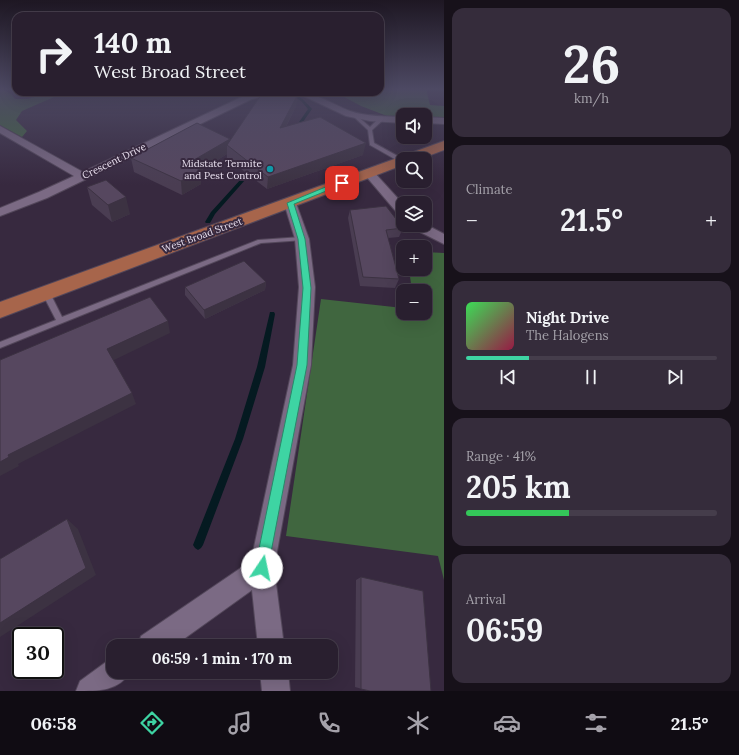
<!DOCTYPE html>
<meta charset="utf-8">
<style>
:root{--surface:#291f2f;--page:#352c3b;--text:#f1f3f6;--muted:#a5a2aa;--line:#453d4b;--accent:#3ed4a3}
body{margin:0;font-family:Lora,serif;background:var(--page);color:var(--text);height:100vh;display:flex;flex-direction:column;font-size:15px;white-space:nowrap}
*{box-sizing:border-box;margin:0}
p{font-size:13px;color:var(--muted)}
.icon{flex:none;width:22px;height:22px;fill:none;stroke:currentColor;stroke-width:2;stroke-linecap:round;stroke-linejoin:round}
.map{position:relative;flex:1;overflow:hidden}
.drawer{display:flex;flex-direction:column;gap:8px;padding:8px;background:#17111a;width:295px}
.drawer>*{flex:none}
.top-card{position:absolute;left:12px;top:12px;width:372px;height:84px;border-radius:12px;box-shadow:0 4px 16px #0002,0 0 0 1px var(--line);background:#291f2f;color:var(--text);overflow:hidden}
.buttons{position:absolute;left:396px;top:108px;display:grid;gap:8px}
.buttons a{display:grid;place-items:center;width:36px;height:36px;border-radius:8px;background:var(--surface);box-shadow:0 4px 16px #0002,0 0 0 1px var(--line);font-size:20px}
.speed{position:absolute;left:12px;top:627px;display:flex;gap:8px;font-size:20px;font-weight:700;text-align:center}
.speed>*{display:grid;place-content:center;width:52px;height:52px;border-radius:50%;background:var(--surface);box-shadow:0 4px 16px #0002,0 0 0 1px var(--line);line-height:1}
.speed .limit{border:2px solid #111;border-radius:6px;background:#fff;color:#111}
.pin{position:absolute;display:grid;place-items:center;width:34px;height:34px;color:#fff;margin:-17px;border-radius:8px;box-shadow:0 2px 6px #0006}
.me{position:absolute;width:44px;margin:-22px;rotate:11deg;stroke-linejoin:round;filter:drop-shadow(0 0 3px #0008)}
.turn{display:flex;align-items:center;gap:14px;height:84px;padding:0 16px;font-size:18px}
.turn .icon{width:52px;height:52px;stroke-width:2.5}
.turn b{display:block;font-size:28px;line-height:34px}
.big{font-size:30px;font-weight:700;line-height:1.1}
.drawer .tile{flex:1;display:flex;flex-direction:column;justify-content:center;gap:6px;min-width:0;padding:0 14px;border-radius:12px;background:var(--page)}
.drawer .dial{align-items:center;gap:0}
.dial b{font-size:52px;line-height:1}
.song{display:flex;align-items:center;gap:12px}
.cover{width:48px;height:48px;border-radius:6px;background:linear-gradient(135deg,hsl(130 70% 55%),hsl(340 70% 35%))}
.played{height:4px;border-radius:2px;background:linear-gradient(90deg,var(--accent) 25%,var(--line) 25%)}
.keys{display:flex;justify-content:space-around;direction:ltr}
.heat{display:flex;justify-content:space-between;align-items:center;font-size:22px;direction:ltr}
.charge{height:6px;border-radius:3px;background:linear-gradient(90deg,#34c759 41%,var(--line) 0)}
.trip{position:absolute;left:106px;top:639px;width:232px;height:40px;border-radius:12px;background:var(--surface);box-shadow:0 4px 16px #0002,0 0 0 1px var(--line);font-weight:700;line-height:40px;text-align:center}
.menu{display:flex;height:64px;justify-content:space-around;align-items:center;background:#100c13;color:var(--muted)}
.menu .icon{width:28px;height:28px}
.menu .active{color:var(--accent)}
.menu b{font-size:18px;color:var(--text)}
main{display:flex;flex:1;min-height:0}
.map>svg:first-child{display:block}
.forest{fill:#40663f}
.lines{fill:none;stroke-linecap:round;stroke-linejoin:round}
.stream{fill:#051a21;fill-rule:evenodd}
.lane-casing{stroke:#53475a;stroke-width:2}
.street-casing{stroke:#53475a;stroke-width:2}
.primary-casing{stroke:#53475a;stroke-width:2}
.lane{fill:#7b6a84;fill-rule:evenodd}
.street{fill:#7b6a84;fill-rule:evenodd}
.primary{fill:#a7654b;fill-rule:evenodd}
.wall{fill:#4a3d52}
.shaded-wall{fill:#3c3242}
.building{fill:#56475f;stroke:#3c3242}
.route{fill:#3ed4a3;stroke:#288a6a}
.culture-dot{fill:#0f9aa8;stroke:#37293f;stroke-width:1.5}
.labels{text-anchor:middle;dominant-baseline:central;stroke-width:4;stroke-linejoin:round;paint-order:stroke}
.far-street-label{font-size:10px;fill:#e8dfee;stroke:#37293f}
.far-poi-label{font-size:10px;fill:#e8dfee;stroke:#37293f;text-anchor:end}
</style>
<main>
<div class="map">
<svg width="444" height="691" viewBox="0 0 444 691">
<rect width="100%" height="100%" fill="#37293f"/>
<!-- forest -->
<path class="forest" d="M 0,88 L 11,94 L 15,99 L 28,99 L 43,94 L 54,97 L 22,111 L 16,120 L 27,131 L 22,137 L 0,125 Z
M 380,88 L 426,88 L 430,105 L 444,106 L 444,118 L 425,117 L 425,115 L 387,116 L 361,106 L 335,92 L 380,92 Z
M 425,252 L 444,253 L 444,580 L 438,556 L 286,536 L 321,299 L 403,308 L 403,313 L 425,313 L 425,291 L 412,291 L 409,269 L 425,269 Z"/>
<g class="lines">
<!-- stream -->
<path class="stream" d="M 287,92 C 297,92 306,102 312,109 L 298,129 L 295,128 L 308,109 L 301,101 Z
M 241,179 L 245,180 L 215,214 L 210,223 L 206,223 L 205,222 L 211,212 Z
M 270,312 L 274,312 L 275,314 L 265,367 L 243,439 L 203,545 L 201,548 L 198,550 L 195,548 L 193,545 L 235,439 L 257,367 Z"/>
<!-- lane casing -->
<g class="lane-casing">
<path id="lane" d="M 355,114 L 370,127 L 379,118 L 383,118 L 383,120 L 372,130 L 374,143 L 403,159 L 403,162 L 400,162 L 370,145 L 368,130 L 353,116 L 353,115 Z
M 302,237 L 305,239 L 304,240 L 261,243 L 0,348 L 0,342 L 56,320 L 42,293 L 43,291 L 49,291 L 62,317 L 258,240 Z"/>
</g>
<!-- street casing -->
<g class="street-casing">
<path id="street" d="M 260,92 L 276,92 L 275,94 L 252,99 L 47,198 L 0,216 L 0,208 L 39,192 L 74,176 L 0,133 L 0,126 L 83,172 L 246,95 Z
M 295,92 C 315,92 332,104 350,111 C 367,117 386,116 403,117 L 403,123 L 370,121 L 346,116 Z
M 425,117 L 444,118 L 444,124 L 425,123 Z
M 369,170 L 373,171 L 403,204 L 403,216 L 399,215 L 365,175 L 363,173 L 365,171 Z
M 290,199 L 294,200 L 296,203 L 309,239 L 315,287 L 311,365 L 274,568 L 284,646 L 258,646 L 252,590 L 174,646 L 138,646 L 141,636 L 251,561 L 293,365 L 299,287 L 295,239 L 284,203 L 286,200 Z
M 425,224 L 444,234 L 444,244 L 412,228 L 410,225 Z
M 113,659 L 113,672 L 130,672 C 119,691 99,691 76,691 L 80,681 L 106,662 Z
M 260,672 L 288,672 L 290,691 L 262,691 Z"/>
</g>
<!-- primary casing -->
<g class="primary-casing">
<path id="primary" d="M 444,141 L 444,150 L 420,159 L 403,159 L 403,165 L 0,318 L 0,302 Z"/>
</g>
<!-- lane -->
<use href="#lane" class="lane"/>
<!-- street -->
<use href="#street" class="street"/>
<!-- primary -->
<use href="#primary" class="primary"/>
</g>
<!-- wall -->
<path class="wall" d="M 296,106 L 286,127 L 363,155 L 267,189 L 227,158 L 227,154 L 200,171 L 201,184 L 182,195 L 134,172 L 131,158 L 230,142 Z
M 87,187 L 130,214 L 112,222 L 92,205 Z
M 350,210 L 403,228 L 399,237 L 388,238 L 399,279 L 395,288 L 360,286 L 348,218 Z
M 266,282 L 265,290 L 205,319 L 185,295 L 185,287 Z
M 361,577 L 431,691 L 369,691 L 355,687 L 356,580 Z"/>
<!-- shaded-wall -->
<path class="shaded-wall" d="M 298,94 L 296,106 L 279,140 L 280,128 Z
M 230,139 L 230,147 L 227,145 L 227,154 L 200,171 L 201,184 L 182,195 L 181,181 L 187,164 Z
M 366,143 L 363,155 L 267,189 L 268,177 Z
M 126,197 L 130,214 L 112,222 L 108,205 Z
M 266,282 L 265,290 L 205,319 L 204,310 Z
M 168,321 L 170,333 L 112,361 L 107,349 Z
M 132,393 L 136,404 L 18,464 L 19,466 L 0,476 L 0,462 L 8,455 Z
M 67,519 L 78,529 L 96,575 L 0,637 L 0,623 Z"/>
<!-- building -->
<path class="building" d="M 263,92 L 279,92 L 298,94 L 280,128 L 320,117 L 366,143 L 268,177 L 227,145 Z
M 197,123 L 230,139 L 187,164 L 200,170 L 181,181 L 131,158 Z
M 106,180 L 126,197 L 108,205 L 87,187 Z
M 386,206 L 403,228 L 386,230 L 399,279 L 363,277 L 350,210 Z
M 244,261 L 266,282 L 204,310 L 185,287 Z
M 150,297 L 168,321 L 107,349 L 132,393 L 8,455 L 9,457 L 0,462 L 0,360 Z
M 67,519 L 86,568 L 0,623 L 0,559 Z
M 361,577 L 423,591 L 431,691 L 370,691 L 361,689 Z"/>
<!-- sky -->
<linearGradient id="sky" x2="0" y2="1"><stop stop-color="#1e1723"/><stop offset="0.48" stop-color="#4d4963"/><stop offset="1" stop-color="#4d4963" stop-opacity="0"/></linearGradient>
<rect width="444" height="185" fill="url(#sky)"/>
<!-- route -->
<path class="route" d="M 340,181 L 346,183 L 294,204 L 305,239 L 311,288 L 307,365 L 268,568 L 266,572 L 262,574 L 257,572 L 255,568 L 297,365 L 303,288 L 298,239 L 287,203 Z"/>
<!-- markers -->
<circle class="culture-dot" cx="270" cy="169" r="4"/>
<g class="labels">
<!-- far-street labels -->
<g class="far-street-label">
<text transform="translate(114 161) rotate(-26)">Crescent Drive</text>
<text transform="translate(202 235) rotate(-20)">West Broad Street</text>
</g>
<!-- far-poi labels -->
<g class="far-poi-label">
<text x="262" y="163">Midstate Termite<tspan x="262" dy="12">and Pest Control</tspan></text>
</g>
</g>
</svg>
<div class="buttons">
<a><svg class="icon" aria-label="sound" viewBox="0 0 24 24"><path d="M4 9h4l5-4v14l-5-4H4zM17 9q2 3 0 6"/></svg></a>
<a><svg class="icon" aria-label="search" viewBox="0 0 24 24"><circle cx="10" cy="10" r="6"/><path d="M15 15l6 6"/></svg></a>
<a><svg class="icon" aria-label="layers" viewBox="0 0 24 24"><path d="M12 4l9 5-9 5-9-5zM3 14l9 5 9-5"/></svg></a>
<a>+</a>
<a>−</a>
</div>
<div class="speed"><div class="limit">30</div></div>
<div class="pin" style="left:342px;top:183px;background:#d93025"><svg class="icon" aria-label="arrive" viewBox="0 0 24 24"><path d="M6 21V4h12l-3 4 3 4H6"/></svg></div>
<svg class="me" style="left:262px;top:568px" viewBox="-20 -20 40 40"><circle r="19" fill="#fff"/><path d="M0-13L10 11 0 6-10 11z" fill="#3ed4a3"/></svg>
<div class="trip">06:59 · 1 min · 170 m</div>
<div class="top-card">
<div class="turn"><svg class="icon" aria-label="right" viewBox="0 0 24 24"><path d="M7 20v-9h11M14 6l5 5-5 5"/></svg><div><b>140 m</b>West Broad Street</div></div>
</div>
</div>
<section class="drawer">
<div class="tile dial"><b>26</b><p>km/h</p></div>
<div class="tile"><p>Climate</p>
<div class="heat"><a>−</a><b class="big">21.5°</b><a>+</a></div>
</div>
<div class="tile">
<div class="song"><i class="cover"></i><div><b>Night Drive</b><p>The Halogens</p></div></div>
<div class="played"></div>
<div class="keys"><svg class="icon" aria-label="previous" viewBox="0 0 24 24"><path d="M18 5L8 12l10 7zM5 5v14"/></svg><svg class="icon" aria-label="pause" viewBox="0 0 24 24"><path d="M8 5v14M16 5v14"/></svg><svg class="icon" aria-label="next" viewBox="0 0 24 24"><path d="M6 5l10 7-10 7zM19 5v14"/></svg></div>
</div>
<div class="tile"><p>Range · 41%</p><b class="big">205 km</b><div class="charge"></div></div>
<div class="tile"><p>Arrival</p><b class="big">06:59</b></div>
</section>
</main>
<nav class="menu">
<b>06:58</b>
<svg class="icon active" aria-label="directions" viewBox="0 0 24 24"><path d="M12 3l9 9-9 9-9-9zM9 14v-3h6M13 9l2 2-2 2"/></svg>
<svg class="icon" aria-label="music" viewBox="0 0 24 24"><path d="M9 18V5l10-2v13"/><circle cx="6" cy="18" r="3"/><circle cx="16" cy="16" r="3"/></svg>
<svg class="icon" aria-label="phone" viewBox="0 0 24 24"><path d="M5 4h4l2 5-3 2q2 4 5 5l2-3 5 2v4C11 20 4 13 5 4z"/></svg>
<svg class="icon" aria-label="climate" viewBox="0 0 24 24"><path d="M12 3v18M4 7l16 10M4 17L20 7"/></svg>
<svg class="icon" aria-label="car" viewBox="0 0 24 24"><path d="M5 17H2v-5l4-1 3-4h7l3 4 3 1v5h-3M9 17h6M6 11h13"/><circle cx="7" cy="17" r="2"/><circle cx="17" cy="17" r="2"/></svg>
<svg class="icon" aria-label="filters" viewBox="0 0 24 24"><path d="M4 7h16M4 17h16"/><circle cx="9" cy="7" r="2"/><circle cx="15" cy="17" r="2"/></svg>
<b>21.5°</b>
</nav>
